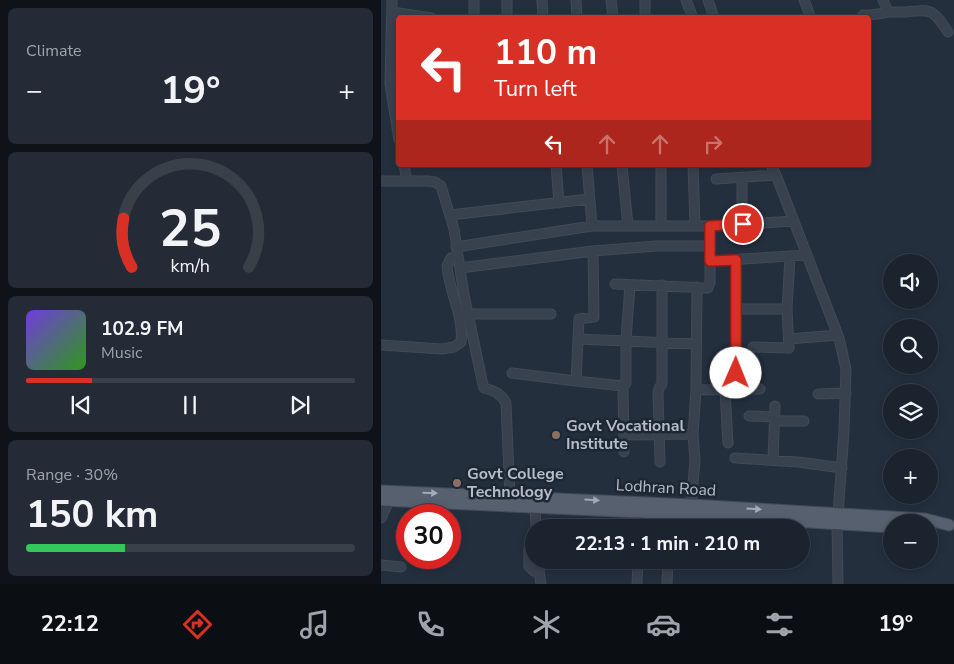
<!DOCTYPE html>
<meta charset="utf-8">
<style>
:root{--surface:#1b232e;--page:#242b36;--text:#f1f3f6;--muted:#a0a4aa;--line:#39404a;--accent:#d93025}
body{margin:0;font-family:"Nunito Sans",sans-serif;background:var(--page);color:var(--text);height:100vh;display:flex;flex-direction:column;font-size:19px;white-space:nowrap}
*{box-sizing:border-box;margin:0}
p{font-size:16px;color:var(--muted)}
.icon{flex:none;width:28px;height:28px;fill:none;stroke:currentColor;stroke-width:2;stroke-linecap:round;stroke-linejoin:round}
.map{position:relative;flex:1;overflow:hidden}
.panel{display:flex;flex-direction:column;gap:8px;padding:8px;background:#0f1319;width:381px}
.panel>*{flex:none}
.banner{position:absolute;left:15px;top:15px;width:475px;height:152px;border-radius:5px;box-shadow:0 2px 8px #0003,0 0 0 1px var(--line);background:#d93025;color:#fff;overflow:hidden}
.controls{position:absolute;left:502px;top:254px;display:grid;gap:10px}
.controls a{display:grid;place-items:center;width:55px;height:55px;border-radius:50%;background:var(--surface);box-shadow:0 2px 8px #0003,0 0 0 1px var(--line);font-size:25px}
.speed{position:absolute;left:15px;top:504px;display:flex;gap:10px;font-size:25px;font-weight:700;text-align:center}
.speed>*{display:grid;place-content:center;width:65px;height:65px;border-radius:50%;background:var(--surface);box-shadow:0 2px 8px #0003,0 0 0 1px var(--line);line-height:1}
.speed .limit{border:8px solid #d22;background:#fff;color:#111}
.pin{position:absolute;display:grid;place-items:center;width:42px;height:42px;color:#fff;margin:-21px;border:2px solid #fff;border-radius:50%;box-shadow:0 1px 5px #0007}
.me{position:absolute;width:55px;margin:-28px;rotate:1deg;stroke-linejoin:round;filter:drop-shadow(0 0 4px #0008)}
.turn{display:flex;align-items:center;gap:18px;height:105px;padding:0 15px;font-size:22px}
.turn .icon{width:65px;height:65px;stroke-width:2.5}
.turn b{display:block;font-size:35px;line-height:42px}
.lanes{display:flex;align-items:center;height:48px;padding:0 15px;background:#0003;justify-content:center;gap:25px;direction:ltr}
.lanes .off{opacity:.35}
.big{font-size:38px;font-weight:700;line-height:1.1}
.panel .card{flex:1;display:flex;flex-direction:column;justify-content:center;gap:8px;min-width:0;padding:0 18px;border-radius:8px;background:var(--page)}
.panel .dial{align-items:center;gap:0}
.dial svg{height:130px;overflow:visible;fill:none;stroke:var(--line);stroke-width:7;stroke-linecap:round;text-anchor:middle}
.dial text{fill:var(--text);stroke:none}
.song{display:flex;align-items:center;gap:15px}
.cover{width:60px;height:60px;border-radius:8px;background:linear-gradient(135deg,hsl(260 70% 55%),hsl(110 70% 35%))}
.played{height:5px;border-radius:2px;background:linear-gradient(90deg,var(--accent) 20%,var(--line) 20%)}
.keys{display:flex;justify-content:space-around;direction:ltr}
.heat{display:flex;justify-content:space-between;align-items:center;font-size:28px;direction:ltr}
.charge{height:8px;border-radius:4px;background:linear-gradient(90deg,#34c759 30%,var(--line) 0)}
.trip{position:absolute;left:144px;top:519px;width:285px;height:50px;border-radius:25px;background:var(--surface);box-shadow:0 2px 8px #0003,0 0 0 1px var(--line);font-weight:700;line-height:50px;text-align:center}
.tabs{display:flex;height:80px;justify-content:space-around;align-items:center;background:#0b0e12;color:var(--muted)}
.tabs .icon{width:35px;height:35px}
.tabs .current{color:var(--accent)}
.tabs b{font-size:22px;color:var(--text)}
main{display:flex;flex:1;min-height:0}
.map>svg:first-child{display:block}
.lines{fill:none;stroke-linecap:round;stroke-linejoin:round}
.minor-casing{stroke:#414a57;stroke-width:11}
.major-casing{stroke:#414a57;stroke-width:13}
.minor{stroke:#38414e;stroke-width:9}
.major{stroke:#56606e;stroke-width:11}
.oneway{fill:#a1aab7}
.route-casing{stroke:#8d1f18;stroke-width:12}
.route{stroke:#d93025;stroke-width:9}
.education-dot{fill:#8d6e63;stroke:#1d2633;stroke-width:2}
.labels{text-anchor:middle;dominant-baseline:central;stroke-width:5;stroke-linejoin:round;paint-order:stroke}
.poi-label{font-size:16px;font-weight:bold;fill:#b4bcc9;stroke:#1d2633;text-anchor:start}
.street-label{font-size:16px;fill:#b4bcc9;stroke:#1d2633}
</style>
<main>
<section class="panel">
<div class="card"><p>Climate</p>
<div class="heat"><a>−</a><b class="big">19°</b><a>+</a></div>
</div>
<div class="card dial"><svg viewBox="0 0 100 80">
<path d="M14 69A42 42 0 1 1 86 69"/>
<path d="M14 69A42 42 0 0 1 9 39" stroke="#d93025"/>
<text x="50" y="56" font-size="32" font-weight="700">25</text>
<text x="50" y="72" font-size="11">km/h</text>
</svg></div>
<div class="card">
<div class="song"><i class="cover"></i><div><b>102.9 FM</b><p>Music</p></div></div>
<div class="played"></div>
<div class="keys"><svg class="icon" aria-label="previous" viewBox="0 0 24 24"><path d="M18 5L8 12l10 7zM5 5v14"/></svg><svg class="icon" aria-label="pause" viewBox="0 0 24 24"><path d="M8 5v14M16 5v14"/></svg><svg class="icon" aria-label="next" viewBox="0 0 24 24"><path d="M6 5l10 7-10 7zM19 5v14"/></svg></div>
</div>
<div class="card"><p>Range · 30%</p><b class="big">150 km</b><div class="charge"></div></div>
</section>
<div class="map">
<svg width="573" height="584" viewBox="0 0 573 584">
<rect width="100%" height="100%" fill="#242f3e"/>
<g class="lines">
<!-- minor casing -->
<g class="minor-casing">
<path id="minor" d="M 11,0 L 9,84 L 18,140
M 93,0 L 93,18
M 126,0 L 126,18
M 161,0 L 162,18
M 195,0 L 196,18
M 230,0 L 232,18
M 264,0 L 264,18
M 305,0 L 312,18
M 327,0 L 333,18
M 423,0 L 430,18
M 502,0 L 507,12
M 11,12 L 51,18
M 482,15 C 492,16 500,13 509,12 C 514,12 520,12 525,12 C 550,9 552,9 567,32
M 23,165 L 26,181
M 175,165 L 178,203
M 206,165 L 211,226
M 241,165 L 247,226
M 280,165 L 280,225
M 312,165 L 314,225
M 390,165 L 395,175 L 458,338 L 465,369 L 463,431 L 457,515
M 361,178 L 361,225
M 335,179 L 395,175
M 0,181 L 46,181 L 54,182 L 60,186 L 73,229 L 83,295 L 102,385 L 103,388 C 113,391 120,393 125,403 L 129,496
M 69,215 L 208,199
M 75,247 L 211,226 L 329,226 L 413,221
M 329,261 L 426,255
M 79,268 L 212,251 L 275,246 L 329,246
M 234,284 L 327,288 L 329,283 L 329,226
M 356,309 L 406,309
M 88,314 L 170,314
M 197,339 L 315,344
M 408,339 L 457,335
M 0,345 L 61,349 L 73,347 L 80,342 C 83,316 68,292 66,266 L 70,258 L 77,256
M 372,347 L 408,348 L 406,309 L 409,257
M 131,373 L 195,381 L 242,386 L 245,383 L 245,340 L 249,285
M 195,381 L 198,319 L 213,317 L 212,251
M 242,386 L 243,452
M 355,389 L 355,260
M 315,390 L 379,389
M 344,390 L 347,443
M 437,394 L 465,393
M 368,416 L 394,417
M 394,421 L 423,421
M 243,435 L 312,434
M 354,458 L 417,462 L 461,468
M 392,460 L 394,406
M 279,462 L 277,393 L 278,388 L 281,384 L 281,285
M 310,505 L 314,461 L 312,434 L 315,390 L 316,287
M 154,507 L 155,528
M 0,518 L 8,501
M 456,524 L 457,584
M 258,528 L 258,512
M 289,528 L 289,514
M 152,543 L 148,549 L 148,566 L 153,571 L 158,571
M 0,565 L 20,567
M 160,584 L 158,571 L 161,560
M 256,584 L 257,560
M 286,584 L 287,560"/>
</g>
<!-- major casing -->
<g class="major-casing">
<path id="major" d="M 0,491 L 310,505 L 544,519 L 568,525
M 0,500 L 258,512 L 511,527"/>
</g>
<!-- minor -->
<use href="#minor" class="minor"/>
<!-- major -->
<use href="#major" class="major"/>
</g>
<!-- one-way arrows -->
<defs><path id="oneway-solid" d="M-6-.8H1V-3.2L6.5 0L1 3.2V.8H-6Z" transform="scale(1.25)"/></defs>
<g class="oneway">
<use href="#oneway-solid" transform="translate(49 493) rotate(2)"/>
<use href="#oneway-solid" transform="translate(211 500) rotate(3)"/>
<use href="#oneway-solid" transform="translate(373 509) rotate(4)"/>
</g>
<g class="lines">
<!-- route casing -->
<g class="route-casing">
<path id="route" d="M 355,373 L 355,260 L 329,261 L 329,226 L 362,224"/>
</g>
<!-- route -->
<use href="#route" class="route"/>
</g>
<!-- markers -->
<g class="education-dot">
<circle cx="175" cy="435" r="5"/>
<circle cx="76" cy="483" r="5"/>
</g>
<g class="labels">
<!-- poi labels -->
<g class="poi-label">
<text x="185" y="426">Govt Vocational<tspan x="185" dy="18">Institute</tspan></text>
<text x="86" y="474">Govt College<tspan x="86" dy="18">Technology</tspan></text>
</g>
<!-- street labels -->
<g class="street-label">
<text transform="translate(285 488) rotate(3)">Lodhran Road</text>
</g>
</g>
</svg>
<div class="controls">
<a><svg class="icon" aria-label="sound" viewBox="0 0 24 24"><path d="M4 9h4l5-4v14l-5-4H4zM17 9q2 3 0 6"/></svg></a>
<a><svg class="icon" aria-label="search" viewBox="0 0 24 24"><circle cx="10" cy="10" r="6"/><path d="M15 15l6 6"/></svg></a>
<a><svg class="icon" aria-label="layers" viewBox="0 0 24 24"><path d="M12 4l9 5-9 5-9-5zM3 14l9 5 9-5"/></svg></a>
<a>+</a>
<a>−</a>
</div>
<div class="speed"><div class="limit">30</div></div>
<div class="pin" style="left:362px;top:224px;background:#d93025"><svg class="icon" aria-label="arrive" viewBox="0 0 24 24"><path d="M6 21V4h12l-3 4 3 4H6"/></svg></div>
<svg class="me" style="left:355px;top:373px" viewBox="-20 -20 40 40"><circle r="19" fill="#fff"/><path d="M0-13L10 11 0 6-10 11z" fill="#d93025"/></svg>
<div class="trip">22:13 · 1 min · 210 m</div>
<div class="banner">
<div class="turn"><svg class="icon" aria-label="left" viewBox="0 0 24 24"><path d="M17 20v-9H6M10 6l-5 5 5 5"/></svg><div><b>110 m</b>Turn left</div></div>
<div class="lanes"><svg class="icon" aria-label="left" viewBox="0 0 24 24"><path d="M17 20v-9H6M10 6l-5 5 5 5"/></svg><svg class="icon off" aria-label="ahead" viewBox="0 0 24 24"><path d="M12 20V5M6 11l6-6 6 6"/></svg><svg class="icon off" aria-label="ahead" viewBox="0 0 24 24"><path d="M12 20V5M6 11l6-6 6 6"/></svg><svg class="icon off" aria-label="right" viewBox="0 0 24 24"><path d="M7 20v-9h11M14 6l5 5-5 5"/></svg></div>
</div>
</div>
</main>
<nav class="tabs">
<b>22:12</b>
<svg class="icon current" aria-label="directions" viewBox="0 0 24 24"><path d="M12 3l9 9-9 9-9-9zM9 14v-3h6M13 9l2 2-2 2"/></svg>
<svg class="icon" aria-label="music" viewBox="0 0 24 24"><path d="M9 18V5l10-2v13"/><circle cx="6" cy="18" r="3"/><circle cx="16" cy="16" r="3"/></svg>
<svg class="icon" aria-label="phone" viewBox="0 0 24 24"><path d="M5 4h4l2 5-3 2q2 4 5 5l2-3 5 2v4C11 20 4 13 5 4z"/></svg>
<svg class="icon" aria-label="climate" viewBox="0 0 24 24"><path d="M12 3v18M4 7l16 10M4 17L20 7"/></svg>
<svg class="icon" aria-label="car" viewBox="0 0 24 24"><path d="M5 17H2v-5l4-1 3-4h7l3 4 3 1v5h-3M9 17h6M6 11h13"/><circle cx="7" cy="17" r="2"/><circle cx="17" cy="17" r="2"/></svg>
<svg class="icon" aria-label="filters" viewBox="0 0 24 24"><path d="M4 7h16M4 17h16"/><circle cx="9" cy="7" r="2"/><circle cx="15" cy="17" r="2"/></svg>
<b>19°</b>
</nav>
